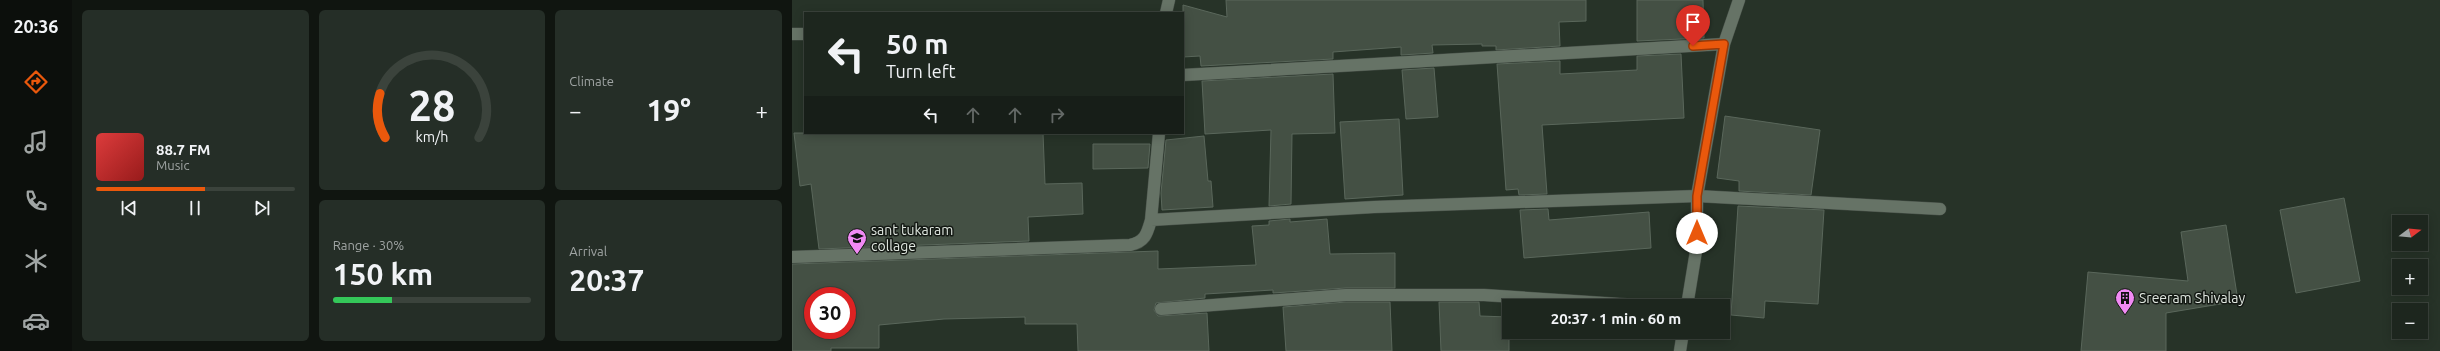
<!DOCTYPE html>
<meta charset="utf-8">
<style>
:root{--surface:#1d261e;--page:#252e27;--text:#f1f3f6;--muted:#a0a5a4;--line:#3b433c;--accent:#ea580c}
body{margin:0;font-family:Ubuntu,sans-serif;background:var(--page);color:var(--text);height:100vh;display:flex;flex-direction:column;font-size:15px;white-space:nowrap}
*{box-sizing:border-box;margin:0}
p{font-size:13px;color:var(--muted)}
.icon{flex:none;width:22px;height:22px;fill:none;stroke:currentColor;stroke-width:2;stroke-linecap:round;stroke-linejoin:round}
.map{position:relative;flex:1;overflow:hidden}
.details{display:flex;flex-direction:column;gap:10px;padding:10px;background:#101510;width:720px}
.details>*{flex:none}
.banner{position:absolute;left:12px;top:12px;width:380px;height:122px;border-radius:0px;box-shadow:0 2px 10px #0003,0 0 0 1px var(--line);background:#1d261e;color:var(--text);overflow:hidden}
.needle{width:26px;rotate:74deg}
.controls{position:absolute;left:1600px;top:215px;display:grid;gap:8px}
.controls a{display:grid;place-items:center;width:36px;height:36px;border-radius:0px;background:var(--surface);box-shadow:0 2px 10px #0003,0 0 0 1px var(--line);font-size:20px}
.speed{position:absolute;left:12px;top:287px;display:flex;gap:8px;font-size:20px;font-weight:700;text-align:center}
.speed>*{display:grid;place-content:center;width:52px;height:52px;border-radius:50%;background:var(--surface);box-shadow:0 2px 10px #0003,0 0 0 1px var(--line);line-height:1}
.speed .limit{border:6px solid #d22;background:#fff;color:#111}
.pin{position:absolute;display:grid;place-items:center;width:34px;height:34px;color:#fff;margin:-41px -17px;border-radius:50% 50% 50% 0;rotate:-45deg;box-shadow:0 0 4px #0007}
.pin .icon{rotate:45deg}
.me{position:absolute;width:44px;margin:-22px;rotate:0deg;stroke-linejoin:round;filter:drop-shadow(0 0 3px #0008)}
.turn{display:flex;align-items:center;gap:14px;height:84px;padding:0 16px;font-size:18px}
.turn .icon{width:52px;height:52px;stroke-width:2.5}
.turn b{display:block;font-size:28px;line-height:34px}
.lanes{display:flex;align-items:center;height:38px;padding:0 16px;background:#0003;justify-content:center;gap:20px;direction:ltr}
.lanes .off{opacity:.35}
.big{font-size:30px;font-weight:600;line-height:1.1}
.details .card{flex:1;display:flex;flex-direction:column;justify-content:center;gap:6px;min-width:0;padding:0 14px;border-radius:6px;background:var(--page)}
.details .dial{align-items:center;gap:0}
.dial svg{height:104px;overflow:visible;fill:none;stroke:var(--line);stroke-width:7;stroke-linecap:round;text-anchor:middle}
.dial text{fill:var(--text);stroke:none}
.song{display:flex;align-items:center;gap:12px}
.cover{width:48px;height:48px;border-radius:6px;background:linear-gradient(135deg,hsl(0 70% 55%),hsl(0 70% 35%))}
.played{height:4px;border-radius:2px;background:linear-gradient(90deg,var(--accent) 55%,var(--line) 55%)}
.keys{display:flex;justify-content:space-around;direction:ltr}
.heat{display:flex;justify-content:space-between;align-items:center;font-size:22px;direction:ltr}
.charge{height:6px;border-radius:3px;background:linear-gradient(90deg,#34c759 30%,var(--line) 0)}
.details .tiles{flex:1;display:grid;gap:10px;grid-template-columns:repeat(3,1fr)}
.card:first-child{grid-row:span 2}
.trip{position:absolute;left:710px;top:299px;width:228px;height:40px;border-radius:0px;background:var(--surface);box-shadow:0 2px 10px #0003,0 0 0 1px var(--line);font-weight:600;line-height:40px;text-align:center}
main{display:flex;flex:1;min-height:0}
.menu{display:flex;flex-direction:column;width:72px;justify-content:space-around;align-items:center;background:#0c0f0c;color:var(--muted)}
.menu .icon{width:28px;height:28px}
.menu .selected{color:var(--accent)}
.menu b{font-size:18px;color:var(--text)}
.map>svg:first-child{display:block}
.building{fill:#445044;stroke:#5a675b;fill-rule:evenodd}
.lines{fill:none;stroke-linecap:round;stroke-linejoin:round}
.lane-casing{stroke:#464f47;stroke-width:13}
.street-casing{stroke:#464f47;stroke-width:13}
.lane{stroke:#667366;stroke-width:12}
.street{stroke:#667366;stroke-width:12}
.route-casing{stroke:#983908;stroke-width:10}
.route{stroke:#ea580c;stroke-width:7}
.labels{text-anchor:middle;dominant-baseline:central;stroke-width:3;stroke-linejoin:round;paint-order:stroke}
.poi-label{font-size:14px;fill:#dfe6df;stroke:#141914;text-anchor:start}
</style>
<main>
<nav class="menu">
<b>20:36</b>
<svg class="icon selected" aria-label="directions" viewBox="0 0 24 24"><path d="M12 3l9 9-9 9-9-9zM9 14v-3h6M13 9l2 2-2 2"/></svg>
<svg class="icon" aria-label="music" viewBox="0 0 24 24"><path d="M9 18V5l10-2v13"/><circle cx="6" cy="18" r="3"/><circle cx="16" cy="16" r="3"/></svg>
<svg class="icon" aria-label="phone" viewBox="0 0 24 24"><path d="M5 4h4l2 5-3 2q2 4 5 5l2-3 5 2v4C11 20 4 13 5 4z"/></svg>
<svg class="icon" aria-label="climate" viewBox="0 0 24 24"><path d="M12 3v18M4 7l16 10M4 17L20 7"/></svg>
<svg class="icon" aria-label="car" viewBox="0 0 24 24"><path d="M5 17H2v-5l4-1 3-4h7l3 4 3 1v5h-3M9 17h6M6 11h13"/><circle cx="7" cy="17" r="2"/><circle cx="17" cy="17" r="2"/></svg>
</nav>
<section class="details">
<div class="tiles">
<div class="card">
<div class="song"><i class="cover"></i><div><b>88.7 FM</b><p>Music</p></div></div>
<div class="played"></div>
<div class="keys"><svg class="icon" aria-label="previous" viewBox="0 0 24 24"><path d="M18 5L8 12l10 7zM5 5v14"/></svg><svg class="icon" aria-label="pause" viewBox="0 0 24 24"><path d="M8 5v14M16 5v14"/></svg><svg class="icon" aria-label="next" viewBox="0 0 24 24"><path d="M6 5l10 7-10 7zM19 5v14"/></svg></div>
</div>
<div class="card dial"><svg viewBox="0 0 100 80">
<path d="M14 69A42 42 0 1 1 86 69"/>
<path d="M14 69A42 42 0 0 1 10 35" stroke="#ea580c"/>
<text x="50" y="56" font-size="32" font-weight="700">28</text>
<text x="50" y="72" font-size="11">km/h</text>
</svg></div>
<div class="card"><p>Climate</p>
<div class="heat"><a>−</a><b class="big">19°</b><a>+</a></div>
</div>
<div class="card"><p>Range · 30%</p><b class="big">150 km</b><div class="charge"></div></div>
<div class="card"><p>Arrival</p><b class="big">20:37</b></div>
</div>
</section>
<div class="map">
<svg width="1648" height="351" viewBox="0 0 1648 351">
<rect width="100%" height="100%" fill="#273328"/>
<!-- building -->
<path class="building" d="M 434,0 L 794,0 L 794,21 L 767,22 L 768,46 L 704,50 L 704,46 L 690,46 L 690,44 L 640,45 L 641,53 L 609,55 L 609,47 L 541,52 L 541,59 L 409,66 L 408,56 L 391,57 L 391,5 L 435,17 Z
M 845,0 L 911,0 L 912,38 L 845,41 Z
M 889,54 L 892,118 L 750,125 L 755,194 L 727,195 L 726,189 L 714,190 L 705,64 L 768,61 L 768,74 L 845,70 L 845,56 Z
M 642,68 L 646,117 L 614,119 L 610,70 Z
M 541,74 L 543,133 L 500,134 L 499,204 L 477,206 L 479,130 L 413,134 L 410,81 Z
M 933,116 L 1028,130 L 1019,195 L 947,191 L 947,181 L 925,178 Z
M 607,119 L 611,195 L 553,199 L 548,122 Z
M 2,133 L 251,133 L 253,184 L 290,183 L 291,214 L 236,217 L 237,241 L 27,249 L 19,184 L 8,186 Z
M 412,136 L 416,181 L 419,181 L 421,207 L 370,210 L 369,193 L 374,140 Z
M 301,144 L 358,144 L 356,168 L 301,169 Z
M 1552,198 L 1568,281 L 1504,293 L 1488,210 Z
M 946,206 L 1032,210 L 1026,304 L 973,301 L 972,318 L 939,315 Z
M 756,209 L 757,220 L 857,212 L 859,248 L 732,258 L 728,210 Z
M 498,219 L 498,222 L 535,219 L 538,254 L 603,253 L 603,288 L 554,288 L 481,293 L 481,290 L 413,294 L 413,298 L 364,303 L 362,310 L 366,316 L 415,313 L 417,351 L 286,351 L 285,324 L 233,324 L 233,317 L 152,319 L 87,325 L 87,348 L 39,348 L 39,351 L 0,351 L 0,264 L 366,251 L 366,269 L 464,265 L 460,226 L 477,225 L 477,221 ZM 21,296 L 55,296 L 55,330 L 21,330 Z
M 1434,225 L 1446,301 L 1374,313 L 1374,351 L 1289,351 L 1296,272 L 1396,281 L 1389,232 Z
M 554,302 L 598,302 L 600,351 L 494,351 L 491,307 Z
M 647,302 L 687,302 L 688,316 L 717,317 L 717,351 L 649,351 Z"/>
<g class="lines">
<!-- lane casing -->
<g class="lane-casing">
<path id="lane" d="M 905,196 L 1148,209"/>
</g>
<!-- street casing -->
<g class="street-casing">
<path id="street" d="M 374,13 L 377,0
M 0,34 L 13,34
M 391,75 L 932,44
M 359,220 L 367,133
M 0,257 L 338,245 C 353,242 355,234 359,220 L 582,207 L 905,196
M 895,306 L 905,245 L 905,196 L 932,44 L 947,0
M 369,309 L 554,295 L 692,295 L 858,306
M 888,351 L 891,332"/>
</g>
<!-- lane -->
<use href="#lane" class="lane"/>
<!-- street -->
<use href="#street" class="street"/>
</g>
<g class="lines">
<!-- route casing -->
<g class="route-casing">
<path id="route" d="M 901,46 L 932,44 L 905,196 L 905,233"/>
</g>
<!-- route -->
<use href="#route" class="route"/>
</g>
<!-- icons -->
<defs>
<g id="university-pin" transform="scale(1)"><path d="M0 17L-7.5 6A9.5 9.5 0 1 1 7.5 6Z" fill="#f18af4" stroke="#141914"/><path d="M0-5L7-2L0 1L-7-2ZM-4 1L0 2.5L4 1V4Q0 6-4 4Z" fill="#111"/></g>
<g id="building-pin" transform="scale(1)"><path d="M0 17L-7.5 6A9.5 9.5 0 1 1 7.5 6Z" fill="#f18af4" stroke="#141914"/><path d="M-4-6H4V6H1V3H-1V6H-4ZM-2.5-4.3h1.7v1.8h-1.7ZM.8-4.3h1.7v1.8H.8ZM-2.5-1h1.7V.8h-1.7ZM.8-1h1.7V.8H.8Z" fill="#111"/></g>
</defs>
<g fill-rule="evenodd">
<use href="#university-pin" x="65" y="238"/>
<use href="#building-pin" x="1333" y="298"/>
</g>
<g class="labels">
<!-- poi labels -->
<g class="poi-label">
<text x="79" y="230">sant tukaram<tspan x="79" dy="16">collage</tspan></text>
<text x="1347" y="298">Sreeram Shivalay</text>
</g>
</g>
</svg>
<div class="controls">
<a><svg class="needle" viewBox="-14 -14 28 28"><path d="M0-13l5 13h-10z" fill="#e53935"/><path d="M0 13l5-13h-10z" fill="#a0a5a4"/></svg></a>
<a>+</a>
<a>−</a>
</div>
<div class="speed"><div class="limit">30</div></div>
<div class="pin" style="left:901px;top:46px;background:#d93025"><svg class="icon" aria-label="arrive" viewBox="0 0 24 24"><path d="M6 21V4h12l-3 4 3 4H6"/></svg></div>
<svg class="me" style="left:905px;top:233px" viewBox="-20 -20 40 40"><circle r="19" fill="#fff"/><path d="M0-13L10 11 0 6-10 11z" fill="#ea580c"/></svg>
<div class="trip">20:37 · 1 min · 60 m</div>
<div class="banner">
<div class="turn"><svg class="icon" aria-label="left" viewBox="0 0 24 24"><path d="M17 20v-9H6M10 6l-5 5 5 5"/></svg><div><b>50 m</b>Turn left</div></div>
<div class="lanes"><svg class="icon" aria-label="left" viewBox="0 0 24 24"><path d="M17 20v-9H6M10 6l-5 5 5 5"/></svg><svg class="icon off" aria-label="ahead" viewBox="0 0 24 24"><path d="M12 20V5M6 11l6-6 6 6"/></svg><svg class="icon off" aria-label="ahead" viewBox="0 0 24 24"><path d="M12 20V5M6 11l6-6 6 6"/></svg><svg class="icon off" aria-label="right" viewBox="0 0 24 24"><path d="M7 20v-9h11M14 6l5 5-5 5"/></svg></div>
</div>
</div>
</main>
